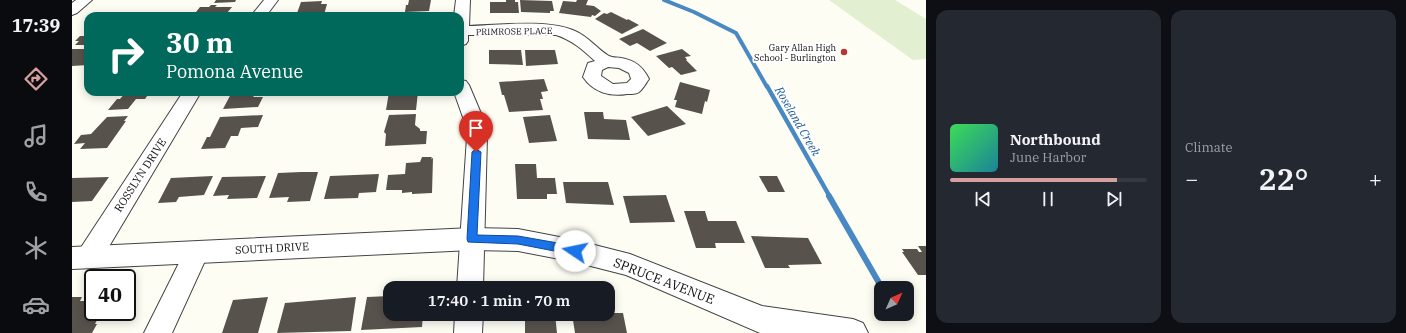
<!DOCTYPE html>
<meta charset="utf-8">
<style>
:root{--surface:#171b24;--page:#242831;--text:#f1f3f6;--muted:#9ea1a6;--line:#363941;--accent:#d79e9e}
body{margin:0;font-family:"IBM Plex Serif",serif;background:var(--page);color:var(--text);height:100vh;display:flex;flex-direction:column;font-size:15px;white-space:nowrap}
*{box-sizing:border-box;margin:0}
p{font-size:13px;color:var(--muted)}
.icon{flex:none;width:22px;height:22px;fill:none;stroke:currentColor;stroke-width:2;stroke-linecap:round;stroke-linejoin:round}
.map{position:relative;flex:1;overflow:hidden}
.drawer{display:flex;flex-direction:column;gap:10px;padding:10px;background:#0d0f14;width:480px}
.drawer>*{flex:none}
.hud{position:absolute;left:12px;top:12px;width:380px;height:84px;border-radius:12px;box-shadow:0 2px 10px #0003;background:#00695c;color:#fff;overflow:hidden}
.needle{width:26px;rotate:45deg}
.controls{position:absolute;left:802px;top:281px;display:grid;gap:8px}
.controls a{display:grid;place-items:center;width:40px;height:40px;border-radius:8px;background:var(--surface);box-shadow:0 2px 10px #0003;font-size:20px}
.speed{position:absolute;left:12px;top:269px;display:flex;gap:8px;font-size:20px;font-weight:700;text-align:center}
.speed>*{display:grid;place-content:center;width:52px;height:52px;border-radius:50%;background:var(--surface);box-shadow:0 2px 10px #0003;line-height:1}
.speed .limit{border:2px solid #111;border-radius:6px;background:#fff;color:#111}
.pin{position:absolute;display:grid;place-items:center;width:34px;height:34px;color:#fff;margin:-41px -17px;border-radius:50% 50% 50% 0;rotate:-45deg;box-shadow:0 0 4px #0007}
.pin .icon{rotate:45deg}
.me{position:absolute;width:44px;margin:-22px;rotate:281deg;stroke-linejoin:round;filter:drop-shadow(0 0 3px #0008)}
.turn{display:flex;align-items:center;gap:14px;height:84px;padding:0 16px;font-size:18px}
.turn .icon{width:52px;height:52px;stroke-width:2.5}
.turn b{display:block;font-size:28px;line-height:34px}
.big{font-size:30px;font-weight:600;line-height:1.1}
.drawer .tile{flex:1;display:flex;flex-direction:column;justify-content:center;gap:6px;min-width:0;padding:0 14px;border-radius:12px;background:var(--page)}
.song{display:flex;align-items:center;gap:12px}
.cover{width:48px;height:48px;border-radius:6px;background:linear-gradient(135deg,hsl(130 70% 55%),hsl(190 70% 35%))}
.played{height:4px;border-radius:2px;background:linear-gradient(90deg,var(--accent) 85%,var(--line) 85%)}
.keys{display:flex;justify-content:space-around;direction:ltr}
.heat{display:flex;justify-content:space-between;align-items:center;font-size:22px;direction:ltr}
.drawer .tiles{flex:1;display:grid;gap:10px;grid-template-columns:repeat(2,1fr)}
.trip{position:absolute;left:311px;top:281px;width:232px;height:40px;border-radius:12px;background:var(--surface);box-shadow:0 2px 10px #0003;font-weight:600;line-height:40px;text-align:center}
main{display:flex;flex:1;min-height:0}
.menu{display:flex;flex-direction:column;width:72px;justify-content:space-around;align-items:center;background:#090b0e;color:var(--muted)}
.menu .icon{width:28px;height:28px}
.menu .current{color:var(--accent)}
.menu b{font-size:18px;color:var(--text)}
.map>svg:first-child{display:block}
.pitch{fill:#e2efd1}
.lines{fill:none;stroke-linecap:round;stroke-linejoin:round}
.stream-far2{stroke:#4989c3;stroke-width:4}
.stream-far1{stroke:#4989c3;stroke-width:4.5}
.stream{stroke:#4989c3;stroke-width:6}
.building{fill:#58524d}
.minor-casing{stroke:#434343;stroke-width:2}
.tertiary-casing{stroke:#434343;stroke-width:2}
.minor{fill:#fff;fill-rule:evenodd}
.tertiary{fill:#fff;fill-rule:evenodd}
.route{fill:#1a73e8;stroke:#114b97}
.poi-dot{fill:#b73632;stroke:#fff;stroke-width:1.5}
.labels{text-anchor:middle;dominant-baseline:central;stroke-width:4;stroke-linejoin:round;paint-order:stroke}
.far-street-label{font-size:9px;fill:#101010;stroke:#fff}
.far-poi-label{font-size:9px;fill:#101010;stroke:#fff;text-anchor:end}
.street-label{font-size:11px;fill:#101010;stroke:#fff}
.water-label{font-size:12px;font-style:italic;fill:#225c9a;stroke:#fff}
.near-street-label{font-size:13px;fill:#101010;stroke:#fff}
</style>
<main>
<nav class="menu">
<b>17:39</b>
<svg class="icon current" aria-label="directions" viewBox="0 0 24 24"><path d="M12 3l9 9-9 9-9-9zM9 14v-3h6M13 9l2 2-2 2"/></svg>
<svg class="icon" aria-label="music" viewBox="0 0 24 24"><path d="M9 18V5l10-2v13"/><circle cx="6" cy="18" r="3"/><circle cx="16" cy="16" r="3"/></svg>
<svg class="icon" aria-label="phone" viewBox="0 0 24 24"><path d="M5 4h4l2 5-3 2q2 4 5 5l2-3 5 2v4C11 20 4 13 5 4z"/></svg>
<svg class="icon" aria-label="climate" viewBox="0 0 24 24"><path d="M12 3v18M4 7l16 10M4 17L20 7"/></svg>
<svg class="icon" aria-label="car" viewBox="0 0 24 24"><path d="M5 17H2v-5l4-1 3-4h7l3 4 3 1v5h-3M9 17h6M6 11h13"/><circle cx="7" cy="17" r="2"/><circle cx="17" cy="17" r="2"/></svg>
</nav>
<div class="map">
<svg width="854" height="333" viewBox="0 0 854 333">
<rect width="100%" height="100%" fill="#fefdf4"/>
<!-- pitch -->
<path class="pitch" d="M 757,0 L 823,0 L 854,19 L 854,59 L 841,60 Z"/>
<g class="lines">
<!-- stream-far2 -->
<path class="stream-far2" d="M 592,0 L 622,12 L 664,33 L 695,87"/>
<!-- stream-far1 -->
<path class="stream-far1" d="M 695,86 L 758,197"/>
<!-- stream -->
<path class="stream" d="M 757,196 L 810,288"/>
</g>
<!-- building -->
<path class="building" d="M 144,0 L 164,0 L 163,2 L 142,3 Z
M 337,0 L 359,0 L 357,11 L 333,12 L 334,5 L 336,5 Z
M 434,0 L 443,0 L 443,2 L 446,2 L 447,13 L 418,13 L 418,2 L 434,2 Z
M 448,0 L 480,1 L 482,11 L 478,11 L 478,13 L 449,12 Z
M 505,0 L 516,0 L 514,5 L 522,6 L 529,11 L 523,16 L 520,15 L 519,17 L 487,13 L 491,1 L 504,2 Z
M 250,1 L 249,4 L 255,4 L 252,15 L 224,16 L 229,2 Z
M 139,5 L 145,5 L 143,7 L 160,7 L 155,13 L 151,13 L 149,15 L 124,16 L 128,12 L 124,12 L 128,7 L 137,7 Z
M 85,12 L 99,12 L 95,16 L 82,16 Z
M 539,12 L 555,20 L 556,19 L 567,25 L 550,34 L 523,19 L 532,13 L 535,14 Z
M 331,13 L 354,13 L 353,16 L 325,16 L 325,14 Z
M 571,29 L 595,43 L 578,51 L 565,43 L 558,46 L 547,39 Z
M 16,32 L 16,45 L 3,45 L 7,41 L 3,41 L 8,36 L 12,36 Z
M 0,49 L 14,49 L 13,51 L 16,51 L 16,65 L 0,66 Z
M 610,49 L 619,56 L 613,57 L 615,60 L 614,60 L 625,71 L 609,75 L 600,67 L 597,68 L 584,56 Z
M 417,50 L 449,50 L 451,65 L 417,64 Z
M 453,50 L 483,50 L 486,64 L 454,66 Z
M 472,79 L 476,91 L 469,92 L 471,99 L 468,99 L 471,110 L 437,112 L 432,95 L 430,95 L 427,82 Z
M 608,82 L 638,90 L 635,102 L 633,101 L 630,114 L 603,107 L 605,100 L 602,100 Z
M 54,92 L 78,92 L 73,99 L 64,99 L 56,109 L 36,110 L 45,99 L 48,99 Z
M 160,92 L 186,92 L 181,97 L 191,97 L 186,107 L 151,109 Z
M 317,92 L 346,92 L 344,110 L 314,110 Z
M 595,106 L 614,124 L 576,136 L 559,117 Z
M 512,112 L 531,112 L 532,119 L 554,120 L 558,140 L 516,139 Z
M 344,114 L 343,125 L 348,129 L 348,131 L 355,131 L 354,144 L 313,146 L 314,134 L 312,132 L 317,115 Z
M 191,115 L 186,127 L 169,128 L 166,136 L 159,136 L 153,148 L 129,149 L 135,137 L 138,137 L 148,117 Z
M 478,115 L 485,141 L 457,143 L 451,117 Z
M 56,116 L 52,121 L 54,121 L 35,148 L 8,149 L 13,143 L 2,144 L 9,135 L 19,134 L 35,117 Z
M 350,157 L 360,157 L 359,159 L 361,158 L 360,193 L 340,194 L 340,192 L 330,193 L 330,190 L 314,190 L 316,175 L 333,174 L 334,163 L 348,162 Z
M 443,164 L 464,164 L 465,178 L 483,178 L 485,194 L 475,194 L 475,199 L 445,199 Z
M 229,172 L 246,172 L 238,201 L 215,202 L 217,197 L 197,198 L 206,173 Z
M 307,174 L 304,192 L 287,193 L 286,198 L 252,199 L 258,176 Z
M 141,176 L 132,195 L 107,197 L 104,202 L 86,203 L 99,178 Z
M 194,176 L 185,198 L 155,199 L 157,195 L 141,196 L 150,177 Z
M 687,176 L 705,176 L 713,192 L 696,192 Z
M 37,177 L 20,201 L 0,202 L 0,178 Z
M 491,182 L 536,182 L 542,205 L 494,203 Z
M 594,195 L 603,222 L 558,223 L 551,196 Z
M 612,211 L 633,211 L 636,221 L 664,221 L 673,243 L 643,243 L 644,248 L 624,248 Z
M 679,236 L 736,238 L 750,264 L 716,265 L 718,268 L 693,268 Z
M 846,246 L 854,246 L 854,275 L 846,275 L 830,252 L 832,252 L 830,249 L 845,249 L 847,252 L 850,252 Z
M 318,296 L 318,314 L 351,314 L 350,327 L 289,330 L 295,297 Z
M 0,297 L 10,297 L 8,301 L 21,301 L 21,312 L 29,312 L 23,324 L 25,324 L 20,333 L 0,333 Z
M 196,297 L 186,333 L 150,333 L 161,300 Z
M 284,297 L 279,331 L 205,333 L 213,303 Z
M 536,313 L 551,313 L 555,333 L 503,333 L 500,314 Z
M 455,314 L 483,314 L 485,333 L 453,333 L 453,318 L 456,318 Z"/>
<g class="lines">
<!-- minor casing -->
<g class="minor-casing">
<path id="minor" d="M 192,0 L 206,0 L 194,16 L 179,16 Z
M 384,0 L 398,0 L 397,26 C 426,25 477,19 503,31 C 517,37 525,49 537,56 C 541,58 545,57 549,58 C 563,60 571,67 577,79 C 574,83 571,89 567,92 C 565,94 559,94 555,94 C 538,97 521,92 511,77 L 516,63 L 523,61 C 511,50 500,40 484,35 L 396,35 L 396,41 L 394,44 L 388,46 L 388,16 L 382,16 ZM 536,67 L 547,68 L 557,73 L 559,79 L 555,83 L 541,84 L 529,76 L 530,70 Z
M 388,80 L 394,81 L 397,85 L 413,123 L 415,137 L 411,288 L 385,288 L 395,137 L 393,123 L 382,92 L 388,92 Z
M 111,92 L 129,92 L 26,265 L 17,268 L 8,265 L 5,257 L 8,249 Z
M 125,242 L 134,245 L 137,252 L 100,333 L 72,333 L 116,245 Z
M 383,314 L 411,314 L 410,333 L 382,333 Z"/>
</g>
<!-- tertiary casing -->
<g class="tertiary-casing">
<path id="tertiary" d="M 4,0 L 20,0 L 5,13 L 0,15 L 0,3 Z
M 400,228 L 446,229 L 503,240 L 558,254 L 690,306 L 781,319 L 791,323 L 796,333 L 688,333 L 554,275 L 503,262 L 446,251 L 400,250 L 0,269 L 0,247 Z"/>
</g>
<!-- minor -->
<use href="#minor" class="minor"/>
<!-- tertiary -->
<use href="#tertiary" class="tertiary"/>
</g>
<!-- route -->
<path class="route" d="M 404,149 L 409,152 L 405,235 L 446,236 L 503,246 L 506,247 L 508,251 L 506,254 L 503,255 L 446,244 L 396,242 L 395,239 L 400,152 Z"/>
<!-- markers -->
<circle class="poi-dot" cx="772" cy="52" r="4"/>
<g class="labels">
<!-- far-street labels -->
<g class="far-street-label">
<text transform="translate(442 31) rotate(-1)">PRIMROSE PLACE</text>
</g>
<!-- far-poi labels -->
<g class="far-poi-label">
<text x="764" y="47">Gary Allan High<tspan x="764" dy="10">School - Burlington</tspan></text>
</g>
<!-- street labels -->
<g class="street-label">
<text transform="translate(68 175) rotate(-57)">ROSSLYN DRIVE</text>
<text transform="translate(200 248) rotate(-3)">SOUTH DRIVE</text>
</g>
<!-- water labels -->
<g class="water-label">
<text transform="translate(726 121) rotate(60)">Roseland Creek</text>
</g>
<!-- near-street labels -->
<g class="near-street-label">
<text transform="translate(592 281) rotate(21)">SPRUCE AVENUE</text>
</g>
</g>
</svg>
<div class="controls">
<a><svg class="needle" viewBox="-14 -14 28 28"><path d="M0-13l5 13h-10z" fill="#e53935"/><path d="M0 13l5-13h-10z" fill="#9ea1a6"/></svg></a>
</div>
<div class="speed"><div class="limit">40</div></div>
<div class="pin" style="left:404px;top:152px;background:#d93025"><svg class="icon" aria-label="arrive" viewBox="0 0 24 24"><path d="M6 21V4h12l-3 4 3 4H6"/></svg></div>
<svg class="me" style="left:503px;top:251px" viewBox="-20 -20 40 40"><circle r="19" fill="#fff"/><path d="M0-13L10 11 0 6-10 11z" fill="#1a73e8"/></svg>
<div class="trip">17:40 · 1 min · 70 m</div>
<div class="hud">
<div class="turn"><svg class="icon" aria-label="right" viewBox="0 0 24 24"><path d="M7 20v-9h11M14 6l5 5-5 5"/></svg><div><b>30 m</b>Pomona Avenue</div></div>
</div>
</div>
<section class="drawer">
<div class="tiles">
<div class="tile">
<div class="song"><i class="cover"></i><div><b>Northbound</b><p>June Harbor</p></div></div>
<div class="played"></div>
<div class="keys"><svg class="icon" aria-label="previous" viewBox="0 0 24 24"><path d="M18 5L8 12l10 7zM5 5v14"/></svg><svg class="icon" aria-label="pause" viewBox="0 0 24 24"><path d="M8 5v14M16 5v14"/></svg><svg class="icon" aria-label="next" viewBox="0 0 24 24"><path d="M6 5l10 7-10 7zM19 5v14"/></svg></div>
</div>
<div class="tile"><p>Climate</p>
<div class="heat"><a>−</a><b class="big">22°</b><a>+</a></div>
</div>
</div>
</section>
</main>
